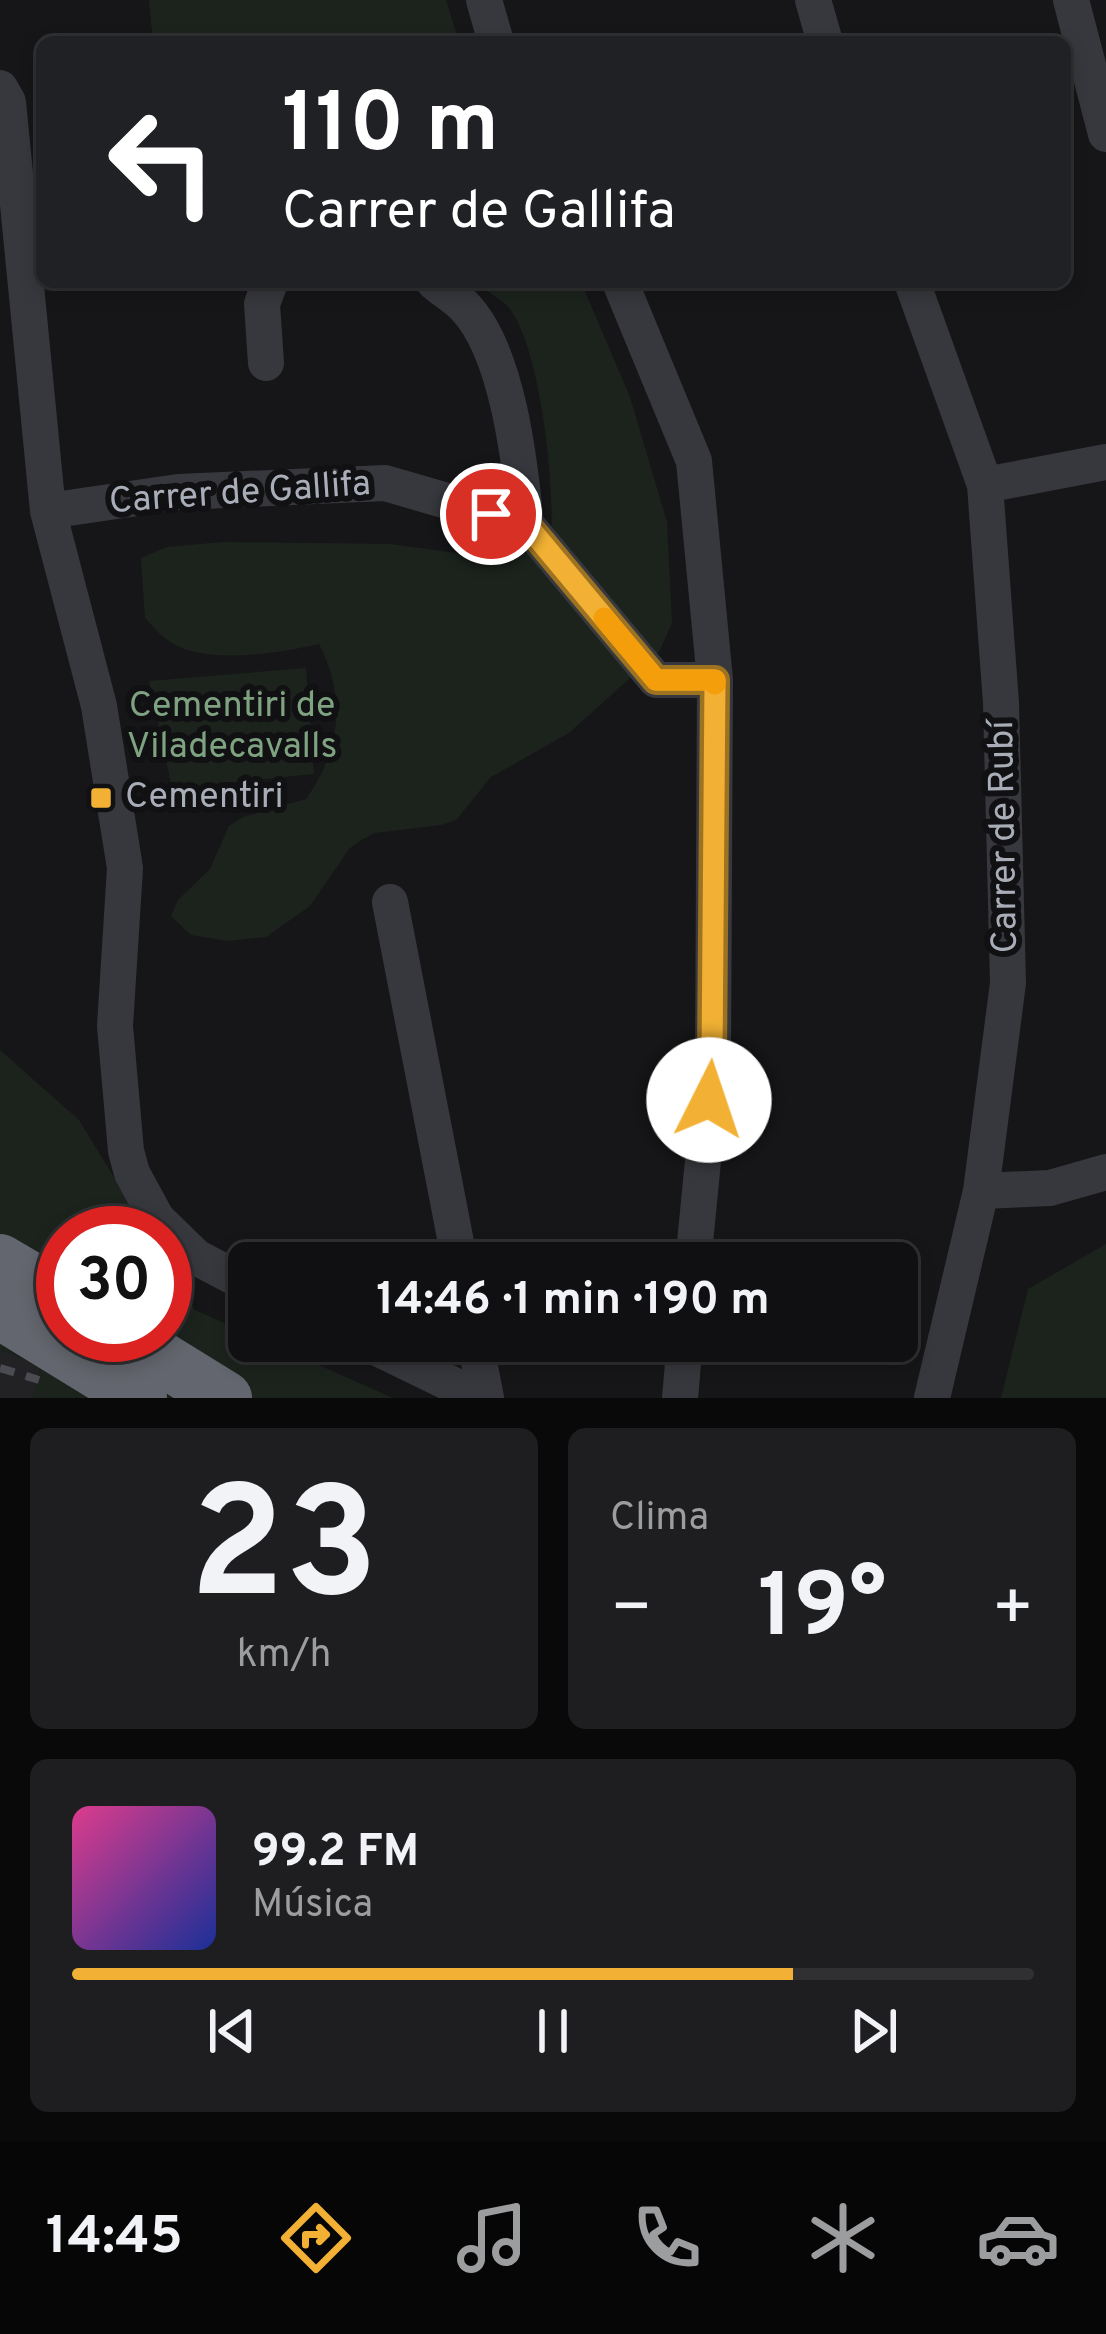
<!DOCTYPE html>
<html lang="es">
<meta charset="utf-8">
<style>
:root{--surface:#101012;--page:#1e1e20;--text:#f1f3f6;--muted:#9c9d9f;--line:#303032;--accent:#f2b134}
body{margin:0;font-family:Overpass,sans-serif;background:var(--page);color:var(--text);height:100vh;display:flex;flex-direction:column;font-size:45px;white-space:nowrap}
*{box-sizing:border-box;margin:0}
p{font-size:39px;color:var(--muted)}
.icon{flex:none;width:66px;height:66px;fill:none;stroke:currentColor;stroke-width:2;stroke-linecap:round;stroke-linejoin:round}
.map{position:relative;height:1398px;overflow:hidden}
.sheet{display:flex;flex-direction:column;gap:30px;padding:30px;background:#09090a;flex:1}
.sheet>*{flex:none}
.guide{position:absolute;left:36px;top:36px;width:1035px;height:252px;border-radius:18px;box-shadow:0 6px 18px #0003,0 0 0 3px var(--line);background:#202124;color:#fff;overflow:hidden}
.speed{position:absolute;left:36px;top:1206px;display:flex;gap:24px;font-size:60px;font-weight:700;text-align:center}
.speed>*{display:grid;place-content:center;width:156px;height:156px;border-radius:50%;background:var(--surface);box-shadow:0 6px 18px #0003,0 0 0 3px var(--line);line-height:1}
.speed .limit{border:18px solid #d22;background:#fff;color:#111}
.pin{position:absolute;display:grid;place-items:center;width:102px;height:102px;color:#fff;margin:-51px;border:6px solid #fff;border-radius:50%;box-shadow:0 3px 12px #0007}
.me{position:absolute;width:132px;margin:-66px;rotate:4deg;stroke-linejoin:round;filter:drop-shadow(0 0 9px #0008)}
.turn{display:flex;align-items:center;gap:42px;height:252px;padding:0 48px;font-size:54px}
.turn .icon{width:156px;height:156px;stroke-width:2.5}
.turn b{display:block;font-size:84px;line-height:102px}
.big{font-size:90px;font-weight:700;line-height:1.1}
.sheet .widget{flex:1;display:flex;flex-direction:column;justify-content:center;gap:18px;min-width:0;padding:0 42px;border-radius:18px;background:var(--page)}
.sheet .dial{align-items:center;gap:0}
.dial b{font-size:156px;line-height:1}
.song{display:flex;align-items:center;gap:36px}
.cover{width:144px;height:144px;border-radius:18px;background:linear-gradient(135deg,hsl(330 70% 55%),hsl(230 70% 35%))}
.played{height:12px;border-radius:6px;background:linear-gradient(90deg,var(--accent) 75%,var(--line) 75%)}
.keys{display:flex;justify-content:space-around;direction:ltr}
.heat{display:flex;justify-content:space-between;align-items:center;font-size:66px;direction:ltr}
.sheet .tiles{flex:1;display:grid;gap:30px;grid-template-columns:1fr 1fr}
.widget:last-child{grid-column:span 2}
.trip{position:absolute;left:228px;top:1242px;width:690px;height:120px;border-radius:18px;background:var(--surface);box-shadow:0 6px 18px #0003,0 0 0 3px var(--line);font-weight:700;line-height:120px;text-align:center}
.tabs{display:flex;height:192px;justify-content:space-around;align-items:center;background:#060607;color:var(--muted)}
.tabs .icon{width:84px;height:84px}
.tabs .on{color:var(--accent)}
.tabs b{font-size:54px;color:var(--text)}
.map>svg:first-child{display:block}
.built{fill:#222225}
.green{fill:#1c231d}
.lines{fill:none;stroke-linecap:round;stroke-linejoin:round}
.minor{stroke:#37383d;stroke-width:36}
.highway{stroke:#63666e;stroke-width:54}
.rail{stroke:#4a4c52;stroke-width:8;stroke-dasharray:15 12;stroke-linecap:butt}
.route-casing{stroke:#9d7322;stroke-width:30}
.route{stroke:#f2b134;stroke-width:21}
.slow{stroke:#f59e0b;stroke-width:21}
.poi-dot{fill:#f2b134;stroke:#111113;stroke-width:4.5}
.labels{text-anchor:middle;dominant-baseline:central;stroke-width:12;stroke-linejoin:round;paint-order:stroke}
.street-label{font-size:36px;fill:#a8adb8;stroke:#111113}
.park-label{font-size:36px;fill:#7fa381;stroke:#111113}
.poi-label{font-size:36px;fill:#a8adb8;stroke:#111113;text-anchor:start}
</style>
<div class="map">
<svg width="1106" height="1398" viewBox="0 0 1106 1398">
<rect width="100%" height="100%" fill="#161618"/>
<!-- built -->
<path class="built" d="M 0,1350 L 41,1365 L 33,1398 L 0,1398 Z"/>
<!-- green -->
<path class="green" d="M 149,0 L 446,0 L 459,42 L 153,42 Z
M 471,282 L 581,282 L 630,397 L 667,522 L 672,623 L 659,652 L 569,733 L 491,777 L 456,820 L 441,825 L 375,833 L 361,840 L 349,849 L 310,906 L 266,937 L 228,941 L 191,935 L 171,916 L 178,900 L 210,869 L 229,826 L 243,817 L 306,799 C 340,751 347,698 319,644 C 278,653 202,667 166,639 C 158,633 152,625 145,618 L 141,558 L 167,547 L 223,542 L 390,544 L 472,555 L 530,553 L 551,533 C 555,484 540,349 510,309 C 501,298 483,289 471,282 Z
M 306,668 L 314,774 L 172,788 L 149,681 Z
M 0,1050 L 79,1120 L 148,1233 L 63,1233 L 63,1335 L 165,1335 L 165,1261 L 195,1310 L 249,1334 L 249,1341 L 265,1341 L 393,1398 L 33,1398 L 41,1365 L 0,1350 Z
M 1106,1244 L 1106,1398 L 1001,1398 L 1028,1289 Z"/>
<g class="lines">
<!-- minor -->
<path class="minor" d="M 484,0 L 496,42
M 813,0 L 825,42
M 1071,0 L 1106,134
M 0,88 L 8,102 L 48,511 L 99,706 L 125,868 L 115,1026 L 126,1151 L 132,1173 L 157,1219 L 196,1257 L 249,1285
M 434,282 C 443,290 455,297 464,306 C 508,351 520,463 526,524
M 620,282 L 694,461 L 715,680 L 713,1059 L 693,1263
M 912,282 L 985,485 L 1001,703 L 1008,983 L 981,1191 L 932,1398
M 266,363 L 262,304 L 270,282
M 985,485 L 1106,462
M 48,511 L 178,492 L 385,483 L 526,524 L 656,680 L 715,680
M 390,902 L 460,1263
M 981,1191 L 1050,1188 L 1106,1172
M 363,1341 L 480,1398
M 475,1341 L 486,1398
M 680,1398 L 685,1341"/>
<!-- highway -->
<path class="highway" d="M 0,1261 L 63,1298
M 0,1312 L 140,1398
M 123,1335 L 225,1398"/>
<!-- rail -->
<path class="rail" d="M 0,1368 L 39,1380"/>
</g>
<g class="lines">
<!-- route casing -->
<g class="route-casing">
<path id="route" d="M 491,514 L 526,524 L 656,680 L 715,680 L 712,1059 L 709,1100"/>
</g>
<!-- route -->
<use href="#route" class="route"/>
<!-- slow -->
<path class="slow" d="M 604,618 L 656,680 L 715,680 L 715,684"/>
</g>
<!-- markers -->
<rect class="poi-dot" x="89" y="786" width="24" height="24" rx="6"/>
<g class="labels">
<!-- street labels -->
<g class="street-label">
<text transform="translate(240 494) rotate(-4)">Carrer de Gallifa</text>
<text transform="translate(1005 837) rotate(-91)">Carrer de Rubí</text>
</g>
<!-- park labels -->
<g class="park-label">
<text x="232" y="707">Cementiri de<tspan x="232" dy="41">Viladecavalls</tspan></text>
</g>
<!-- poi labels -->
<g class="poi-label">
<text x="125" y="798">Cementiri</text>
</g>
</g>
</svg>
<div class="speed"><div class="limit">30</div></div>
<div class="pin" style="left:491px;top:514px;background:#d93025"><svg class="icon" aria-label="arrive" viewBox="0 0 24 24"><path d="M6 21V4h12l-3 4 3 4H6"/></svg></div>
<svg class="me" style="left:709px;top:1100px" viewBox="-20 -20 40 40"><circle r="19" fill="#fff"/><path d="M0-13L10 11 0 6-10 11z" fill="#f2b134"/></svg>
<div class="trip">14:46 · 1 min · 190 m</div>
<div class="guide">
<div class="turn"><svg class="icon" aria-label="left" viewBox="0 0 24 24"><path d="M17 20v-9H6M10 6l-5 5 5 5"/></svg><div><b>110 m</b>Carrer de Gallifa</div></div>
</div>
</div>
<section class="sheet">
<div class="tiles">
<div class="widget dial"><b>23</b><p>km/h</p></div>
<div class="widget"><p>Clima</p>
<div class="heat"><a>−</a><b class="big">19°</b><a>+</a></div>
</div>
<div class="widget">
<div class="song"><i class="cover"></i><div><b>99.2 FM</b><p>Música</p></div></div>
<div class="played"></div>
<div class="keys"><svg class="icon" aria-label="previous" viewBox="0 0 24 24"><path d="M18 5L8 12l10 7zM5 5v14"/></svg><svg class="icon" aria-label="pause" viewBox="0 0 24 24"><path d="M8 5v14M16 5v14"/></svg><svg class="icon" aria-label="next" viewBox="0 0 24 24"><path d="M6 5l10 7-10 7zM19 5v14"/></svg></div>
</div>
</div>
</section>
<nav class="tabs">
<b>14:45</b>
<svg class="icon on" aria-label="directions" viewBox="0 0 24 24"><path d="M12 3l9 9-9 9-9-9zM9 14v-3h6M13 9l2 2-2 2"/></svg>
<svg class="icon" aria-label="music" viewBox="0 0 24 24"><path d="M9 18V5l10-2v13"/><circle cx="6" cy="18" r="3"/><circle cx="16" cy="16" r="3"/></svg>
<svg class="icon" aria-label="phone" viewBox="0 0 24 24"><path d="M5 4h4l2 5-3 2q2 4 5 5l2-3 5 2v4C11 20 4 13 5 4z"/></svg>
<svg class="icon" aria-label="climate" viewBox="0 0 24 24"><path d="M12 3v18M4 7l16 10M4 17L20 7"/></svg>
<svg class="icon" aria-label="car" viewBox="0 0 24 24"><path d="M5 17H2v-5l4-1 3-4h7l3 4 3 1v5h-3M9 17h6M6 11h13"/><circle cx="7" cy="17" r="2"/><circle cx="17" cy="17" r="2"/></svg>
</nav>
